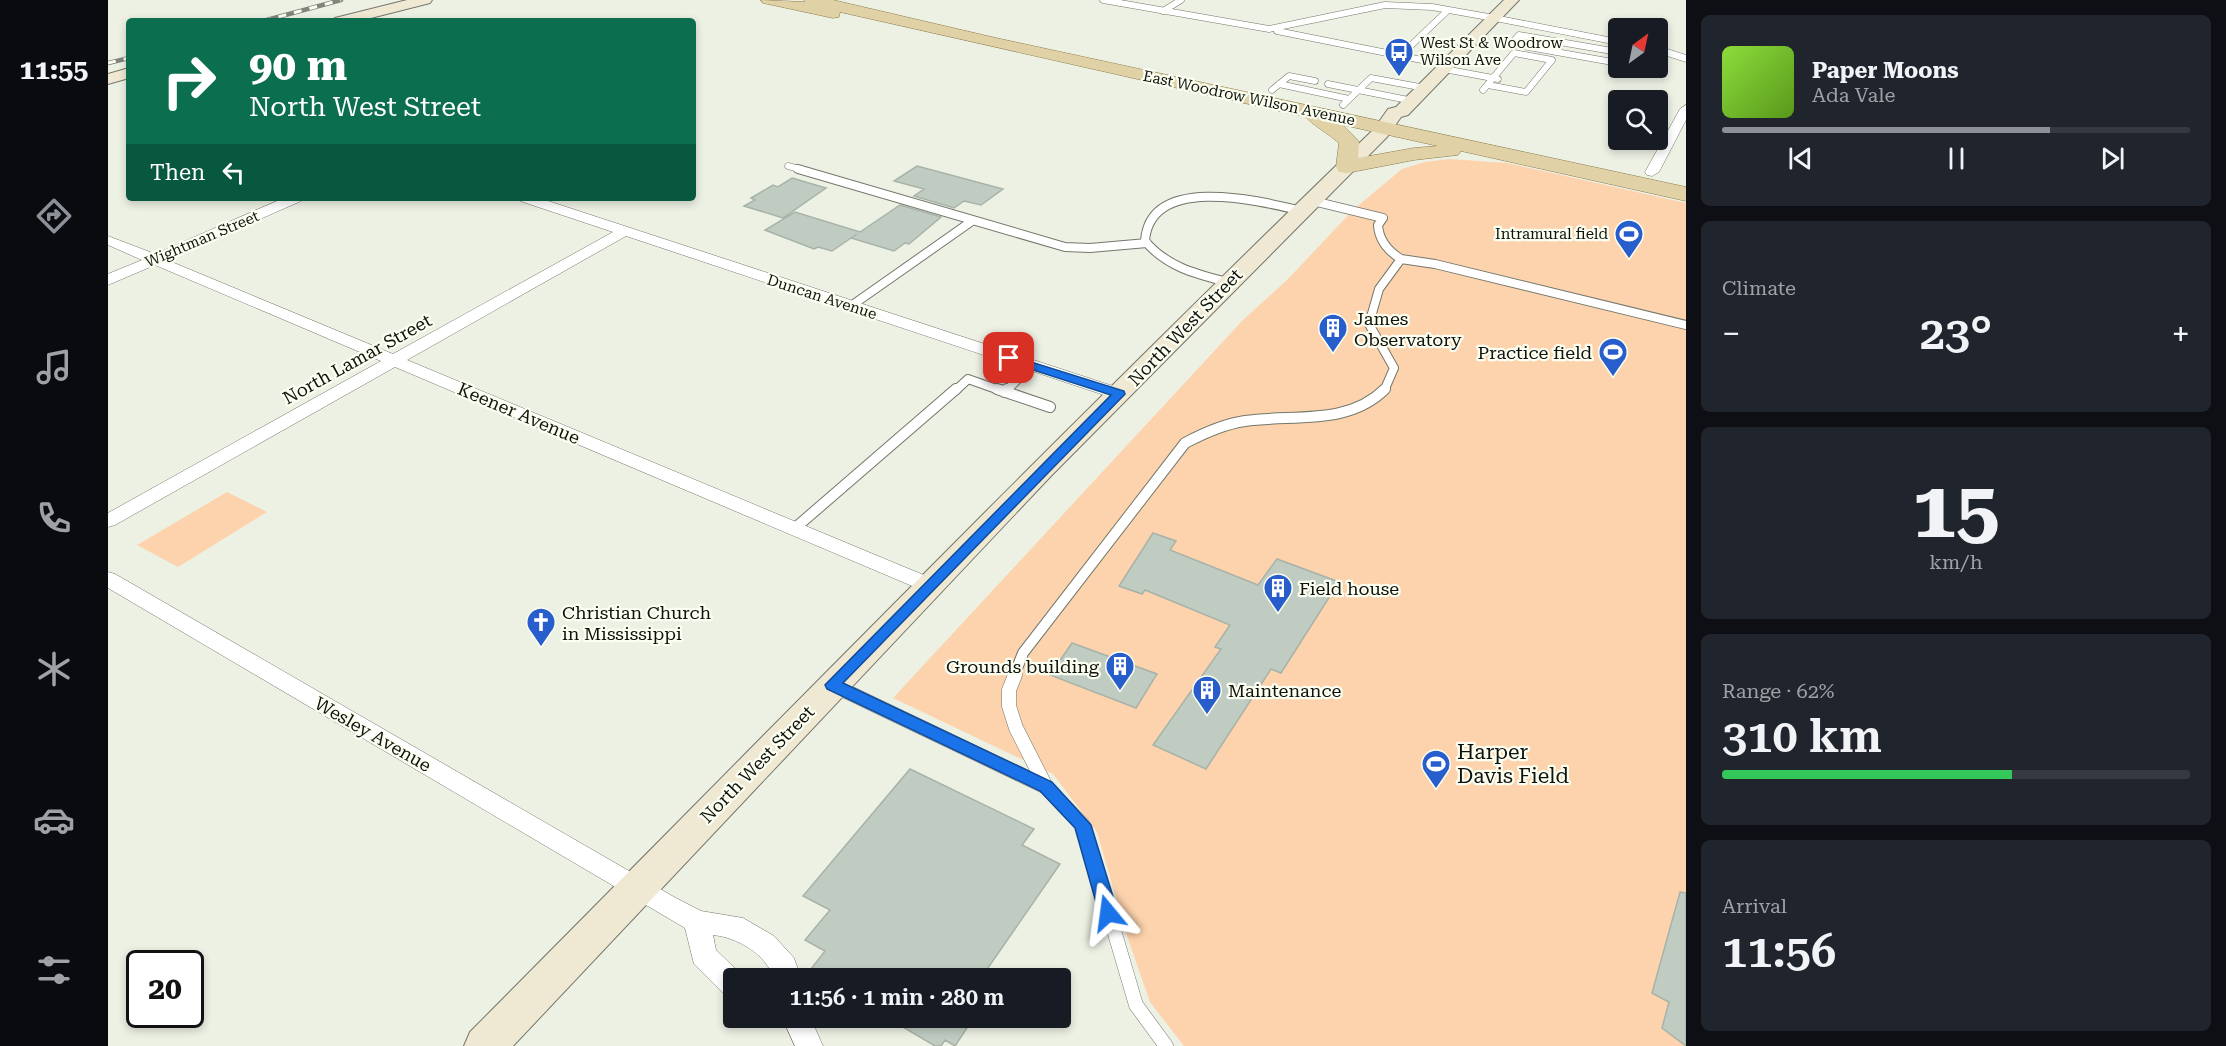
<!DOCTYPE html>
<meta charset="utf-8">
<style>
:root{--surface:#171b24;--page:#20242c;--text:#f1f3f6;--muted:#9ea1a6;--line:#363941;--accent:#8c9099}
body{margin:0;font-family:"Roboto Serif",serif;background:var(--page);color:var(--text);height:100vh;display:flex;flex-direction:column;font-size:22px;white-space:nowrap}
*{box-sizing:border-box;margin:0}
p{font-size:20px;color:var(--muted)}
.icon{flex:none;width:33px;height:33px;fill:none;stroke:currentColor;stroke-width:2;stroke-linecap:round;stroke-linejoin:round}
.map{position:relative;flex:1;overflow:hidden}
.panel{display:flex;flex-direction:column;gap:15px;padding:15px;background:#0d0f14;width:540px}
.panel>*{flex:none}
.top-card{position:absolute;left:18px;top:18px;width:570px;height:183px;border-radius:6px;box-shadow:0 3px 9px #0003;background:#0b6e4f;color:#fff;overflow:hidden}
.needle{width:39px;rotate:33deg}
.fabs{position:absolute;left:1500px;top:18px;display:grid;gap:12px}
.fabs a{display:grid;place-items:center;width:60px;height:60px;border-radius:6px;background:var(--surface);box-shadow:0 3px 9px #0003;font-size:30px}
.speed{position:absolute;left:18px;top:950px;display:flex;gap:12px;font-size:30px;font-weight:700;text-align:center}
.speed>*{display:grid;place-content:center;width:78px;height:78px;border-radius:50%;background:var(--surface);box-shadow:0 3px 9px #0003;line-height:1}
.speed .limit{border:3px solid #111;border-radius:9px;background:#fff;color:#111}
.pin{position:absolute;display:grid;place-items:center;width:51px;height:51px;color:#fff;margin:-26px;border-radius:12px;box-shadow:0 3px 9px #0006}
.me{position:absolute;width:66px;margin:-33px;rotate:344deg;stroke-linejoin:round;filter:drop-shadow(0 0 4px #0008)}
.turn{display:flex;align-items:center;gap:21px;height:126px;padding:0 24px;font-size:27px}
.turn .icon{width:78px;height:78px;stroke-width:2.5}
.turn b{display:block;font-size:42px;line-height:51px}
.then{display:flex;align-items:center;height:57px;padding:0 24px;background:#0003;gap:12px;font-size:22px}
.big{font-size:45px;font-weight:600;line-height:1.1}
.panel .widget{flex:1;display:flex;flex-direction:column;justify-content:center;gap:9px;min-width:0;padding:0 21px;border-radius:9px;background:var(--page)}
.panel .dial{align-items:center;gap:0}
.dial b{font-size:78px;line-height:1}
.song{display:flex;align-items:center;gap:18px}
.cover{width:72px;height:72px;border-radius:9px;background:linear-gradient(135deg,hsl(90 70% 55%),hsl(90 70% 35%))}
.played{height:6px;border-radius:3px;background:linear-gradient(90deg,var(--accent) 70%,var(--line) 70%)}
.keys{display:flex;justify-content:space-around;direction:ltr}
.heat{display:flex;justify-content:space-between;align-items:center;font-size:33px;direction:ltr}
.charge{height:9px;border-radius:4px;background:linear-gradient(90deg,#34c759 62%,var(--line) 0)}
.trip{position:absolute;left:615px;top:968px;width:348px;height:60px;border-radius:6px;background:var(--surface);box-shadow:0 3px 9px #0003;font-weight:600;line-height:60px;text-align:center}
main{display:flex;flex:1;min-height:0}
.menu{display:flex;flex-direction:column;width:108px;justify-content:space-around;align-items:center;background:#090b0e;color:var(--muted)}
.menu .icon{width:42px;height:42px}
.menu .active{color:var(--accent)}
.menu b{font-size:27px;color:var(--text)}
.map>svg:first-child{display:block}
.green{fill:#fdd3ad}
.building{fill:#c0ccc2;stroke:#a7b2a8;stroke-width:1.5}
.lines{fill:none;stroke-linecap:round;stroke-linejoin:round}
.lane-far3-casing{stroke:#74776b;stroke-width:7}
.lane-far2-casing{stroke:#74776b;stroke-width:10}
.lane-far1-casing{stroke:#74776b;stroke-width:12}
.lane-casing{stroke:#74776b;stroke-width:15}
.street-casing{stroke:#74776b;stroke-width:1}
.secondary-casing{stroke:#74776b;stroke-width:2}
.primary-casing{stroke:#8a7b4a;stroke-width:1}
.lane-far3{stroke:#fff;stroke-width:6}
.lane-far2{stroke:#fff;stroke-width:8}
.lane-far1{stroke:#fff;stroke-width:10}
.lane{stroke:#fff;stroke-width:14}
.street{fill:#fff;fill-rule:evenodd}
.secondary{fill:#efe8d3;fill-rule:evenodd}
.primary{fill:#e0d1a6;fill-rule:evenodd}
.rail-casing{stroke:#81847b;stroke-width:4.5}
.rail{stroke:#fbfff1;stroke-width:3;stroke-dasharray:8;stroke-linecap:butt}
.route{fill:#1a73e8;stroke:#114b97;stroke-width:1.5}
.labels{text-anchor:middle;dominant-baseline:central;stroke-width:4.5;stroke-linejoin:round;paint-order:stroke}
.far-poi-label{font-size:15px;fill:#11120d;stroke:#fbfff1;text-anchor:start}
.far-street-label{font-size:15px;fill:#11120d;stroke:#fbfff1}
.poi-label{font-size:18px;fill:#11120d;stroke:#fbfff1;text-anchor:start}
.street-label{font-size:18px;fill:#11120d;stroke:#fbfff1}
.near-poi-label{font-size:21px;fill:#11120d;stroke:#fbfff1;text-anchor:start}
</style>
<main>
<nav class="menu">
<b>11:55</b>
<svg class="icon active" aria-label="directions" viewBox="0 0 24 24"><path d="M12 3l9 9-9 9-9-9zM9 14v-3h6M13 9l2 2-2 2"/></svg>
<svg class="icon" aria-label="music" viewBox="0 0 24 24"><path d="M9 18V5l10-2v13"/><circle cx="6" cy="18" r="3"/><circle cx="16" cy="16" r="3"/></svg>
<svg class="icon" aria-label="phone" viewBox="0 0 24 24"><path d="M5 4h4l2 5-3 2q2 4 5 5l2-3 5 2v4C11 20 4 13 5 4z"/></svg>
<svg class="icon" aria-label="climate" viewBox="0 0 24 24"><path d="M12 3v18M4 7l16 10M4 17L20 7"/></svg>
<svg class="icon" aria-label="car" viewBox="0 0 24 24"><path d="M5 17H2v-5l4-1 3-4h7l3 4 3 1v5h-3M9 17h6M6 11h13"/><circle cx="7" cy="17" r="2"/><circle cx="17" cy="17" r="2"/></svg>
<svg class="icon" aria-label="filters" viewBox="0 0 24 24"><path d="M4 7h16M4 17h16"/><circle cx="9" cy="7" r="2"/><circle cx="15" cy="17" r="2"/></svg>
</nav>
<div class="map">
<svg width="1578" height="1046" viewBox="0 0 1578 1046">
<rect width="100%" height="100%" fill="#edf1e4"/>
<!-- green -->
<path class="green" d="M 1341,159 L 1399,163 L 1578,203 L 1578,1046 L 1076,1046 L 1042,1002 L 1019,936 L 989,832 L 945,774 L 785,698 L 1134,321 L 1180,279 L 1246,209 L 1294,169 L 1317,162 Z
M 119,492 L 159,512 L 70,567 L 29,545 Z"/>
<!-- building -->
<path class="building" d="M 809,166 L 895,189 L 873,205 L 856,201 L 846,208 L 806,196 L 816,189 L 786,181 Z
M 684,178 L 718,188 L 675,218 L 636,206 L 647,200 L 643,198 L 665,185 L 670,187 Z
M 792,205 L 833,217 L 801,244 L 797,243 L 786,251 L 743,238 L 749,234 L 724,251 L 710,247 L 706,249 L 657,230 L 687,212 L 752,232 Z
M 1045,533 L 1068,541 L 1062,550 L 1150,585 L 1169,559 L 1231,582 L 1173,673 L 1163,669 L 1098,769 L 1045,745 L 1113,649 L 1107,647 L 1122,625 L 1037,590 L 1034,594 L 1011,586 Z
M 964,643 L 1049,674 L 1028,708 L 942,675 Z
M 802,769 L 926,829 L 914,845 L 952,864 L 873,978 L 696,978 L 717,951 L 697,940 L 722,910 L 695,896 Z
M 1572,892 L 1578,893 L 1578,1046 L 1554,1028 L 1561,1002 L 1544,993 Z
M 778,1017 L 847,1017 L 861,1025 L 847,1046 L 837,1040 L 833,1046 L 827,1046 Z"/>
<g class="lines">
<!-- lane-far3 casing -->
<g class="lane-far3-casing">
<path id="lane-far3" d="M 995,0 L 1161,29 L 1277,5 L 1324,7 L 1386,18
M 1055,11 L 1073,0
M 1169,31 L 1339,65
M 1510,52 L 1411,35 L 1403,44 L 1510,63
M 1292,56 L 1340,10
M 1534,68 L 1540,68
M 1336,69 L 1390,79
M 1171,84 L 1241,99
M 1220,84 L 1305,101
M 1164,90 L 1181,76 L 1207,81
M 1375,90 L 1406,53 L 1444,60 L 1418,92 L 1380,85
M 1235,105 L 1263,78 L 1317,88
M 680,166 L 695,170"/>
</g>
<!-- lane-far2 casing -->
<g class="lane-far2-casing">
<path id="lane-far2" d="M 690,169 L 957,247 L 982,248 L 1039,243
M 1205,201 L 1275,218 L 1270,225 C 1271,241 1280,251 1293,259
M 1119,282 C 1088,274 1059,267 1037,241 C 1042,173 1152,201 1194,211
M 743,306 L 864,221
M 847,391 L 860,379 L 894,391
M 898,391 L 924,365
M 1276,391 L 1286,368 L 1261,324 L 1271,289 L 1293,259 L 1327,264 L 1578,325"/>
</g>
<!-- lane-far1 casing -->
<g class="lane-far1-casing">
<path id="lane-far1" d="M 889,389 L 942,407
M 896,392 L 899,389
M 686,529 L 848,389
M 906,676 L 915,653 L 1077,443 C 1096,433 1116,424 1137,421 C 1185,414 1240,426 1277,389"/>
</g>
<!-- lane casing -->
<g class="lane-casing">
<path id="lane" d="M 907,675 L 901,690 L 901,706 L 908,728 L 938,787 L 975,825 L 1028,1005 L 1058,1046
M 727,686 L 938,787"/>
</g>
<!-- street casing -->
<g class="street-casing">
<path id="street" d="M 1386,15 L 1510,39 L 1510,45 L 1382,20 L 1382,16 Z
M 1550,46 L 1578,55 L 1578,62 L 1550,53 Z
M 1578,105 L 1578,120 L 1551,172 L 1544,176 L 1539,175 L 1537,172 L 1572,109 Z
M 176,198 L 195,198 L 193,201 L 59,260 L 285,354 L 505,232 L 412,201 L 410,198 L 431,198 L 1017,390 L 1020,394 L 1017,398 L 1005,398 L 518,236 L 299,360 L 830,581 L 833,586 L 830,591 L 823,593 L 816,591 L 287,367 L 7,525 L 0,527 L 0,513 L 273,361 L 47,265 L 0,285 L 0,274 L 34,260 L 0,245 L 0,236 L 47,254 Z
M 0,572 L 7,574 L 566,897 L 593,911 L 635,918 L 666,936 L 686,958 L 693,978 L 665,978 C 659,954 628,937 605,935 L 608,950 L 637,978 L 626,978 L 626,997 L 616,994 L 586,964 L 577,928 L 0,588 Z
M 674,1017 L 702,1017 L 715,1046 L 687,1046 Z"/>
</g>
<!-- secondary casing -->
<g class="secondary-casing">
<path id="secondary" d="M 299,0 L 324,0 L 322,3 L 251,21 L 224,21 L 227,18 Z
M 1396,0 L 1411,0 L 1300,115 L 1293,117 L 1279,137 L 942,477 L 405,1046 L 356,1046 L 362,1032 C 662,730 959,425 1266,129 L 1280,109 L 1288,107 Z
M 21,68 L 21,78 L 0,84 L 0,74 Z"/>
</g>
<!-- primary casing -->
<g class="primary-casing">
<path id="primary" d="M 653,0 L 697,2 L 696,0 L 725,0 L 888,38 L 1578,187 L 1578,201 L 1353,151 L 1350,155 L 1306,160 L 1239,173 L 1231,172 L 1228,167 L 1231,143 C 1222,135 1202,123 1198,117 L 732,12 L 731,17 L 725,18 L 655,3 ZM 1235,125 L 1330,146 L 1306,148 L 1250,158 L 1251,142 Z"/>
</g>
<!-- lane-far3 -->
<use href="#lane-far3" class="lane-far3"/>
<!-- lane-far2 -->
<use href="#lane-far2" class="lane-far2"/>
<!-- lane-far1 -->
<use href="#lane-far1" class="lane-far1"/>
<!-- lane -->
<use href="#lane" class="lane"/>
<!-- street -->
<use href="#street" class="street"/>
<!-- secondary -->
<use href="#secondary" class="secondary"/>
<!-- primary -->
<use href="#primary" class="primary"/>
<!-- rail casing -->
<g class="rail-casing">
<path id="rail" d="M 155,21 L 233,0
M 0,63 L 21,58"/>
</g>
<!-- rail -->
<use href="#rail" class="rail"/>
</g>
<!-- route -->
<path class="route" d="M 901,355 L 1016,391 L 1017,394 L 735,683 L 944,782 L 983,825 L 1010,913 L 1007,918 L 1000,920 L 994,918 L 991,913 L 967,828 L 932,791 L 719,689 L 717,685 L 1003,395 L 897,361 L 897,356 Z"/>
<!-- icons -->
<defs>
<g id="bus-pin" transform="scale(1.5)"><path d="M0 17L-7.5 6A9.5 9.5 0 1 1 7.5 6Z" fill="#275ecc" stroke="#fbfff1"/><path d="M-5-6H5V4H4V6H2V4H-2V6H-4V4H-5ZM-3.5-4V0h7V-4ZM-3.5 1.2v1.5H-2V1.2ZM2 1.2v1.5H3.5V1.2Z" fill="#fff"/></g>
<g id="stadium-pin" transform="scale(1.5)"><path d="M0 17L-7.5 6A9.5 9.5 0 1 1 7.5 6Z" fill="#275ecc" stroke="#fbfff1"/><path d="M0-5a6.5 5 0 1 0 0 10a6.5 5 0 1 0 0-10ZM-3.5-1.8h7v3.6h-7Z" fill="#fff"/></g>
<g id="building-pin" transform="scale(1.5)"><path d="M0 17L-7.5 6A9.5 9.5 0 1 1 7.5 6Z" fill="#275ecc" stroke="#fbfff1"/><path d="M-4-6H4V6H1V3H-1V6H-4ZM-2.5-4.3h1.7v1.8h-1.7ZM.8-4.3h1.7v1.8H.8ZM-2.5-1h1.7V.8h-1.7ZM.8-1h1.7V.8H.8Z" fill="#fff"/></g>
<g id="church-pin" transform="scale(1.5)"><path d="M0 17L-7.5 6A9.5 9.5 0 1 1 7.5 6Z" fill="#275ecc" stroke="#fbfff1"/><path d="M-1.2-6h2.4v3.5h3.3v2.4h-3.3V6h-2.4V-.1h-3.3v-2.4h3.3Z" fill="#fff"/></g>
</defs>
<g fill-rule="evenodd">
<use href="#bus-pin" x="1291" y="52"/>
<use href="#stadium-pin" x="1521" y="234"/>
<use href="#building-pin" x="1225" y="328"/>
<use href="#stadium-pin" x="1505" y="352"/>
<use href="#building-pin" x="1170" y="588"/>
<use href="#church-pin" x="433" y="622"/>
<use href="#building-pin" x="1012" y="666"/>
<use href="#building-pin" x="1099" y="690"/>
<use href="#stadium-pin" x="1328" y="764"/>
</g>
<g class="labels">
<!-- far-poi labels -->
<g class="far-poi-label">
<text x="1312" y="43">West St &amp; Woodrow<tspan x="1312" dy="17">Wilson Ave</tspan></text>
<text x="1500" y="234" text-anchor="end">Intramural field</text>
</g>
<!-- far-street labels -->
<g class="far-street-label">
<text transform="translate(1141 98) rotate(12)">East Woodrow Wilson Avenue</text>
<text transform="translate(94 239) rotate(-23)">Wightman Street</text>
<text transform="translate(714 297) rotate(18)">Duncan Avenue</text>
</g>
<!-- poi labels -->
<g class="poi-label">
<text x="1246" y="318">James<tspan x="1246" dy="21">Observatory</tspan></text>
<text x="1484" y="352" text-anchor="end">Practice field</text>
<text x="1191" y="588">Field house</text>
<text x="454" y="612">Christian Church<tspan x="454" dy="21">in Mississippi</tspan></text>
<text x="991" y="666" text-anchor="end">Grounds building</text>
<text x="1120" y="690">Maintenance</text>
</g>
<!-- street labels -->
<g class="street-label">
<text transform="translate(1077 327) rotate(-46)">North West Street</text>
<text transform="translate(249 359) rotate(-29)">North Lamar Street</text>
<text transform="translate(411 413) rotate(23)">Keener Avenue</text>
<text transform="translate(265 734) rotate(30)">Wesley Avenue</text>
<text transform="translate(649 764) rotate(-46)">North West Street</text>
</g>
<!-- near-poi labels -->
<g class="near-poi-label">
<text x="1349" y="752">Harper<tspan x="1349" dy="24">Davis Field</tspan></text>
</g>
</g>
</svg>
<div class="fabs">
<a><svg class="needle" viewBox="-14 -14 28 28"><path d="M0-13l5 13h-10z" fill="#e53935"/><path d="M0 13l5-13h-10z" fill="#9ea1a6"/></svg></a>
<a><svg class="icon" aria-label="search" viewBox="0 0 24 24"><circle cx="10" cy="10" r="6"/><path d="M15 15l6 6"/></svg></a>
</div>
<div class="speed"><div class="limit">20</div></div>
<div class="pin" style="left:901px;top:358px;background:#d93025"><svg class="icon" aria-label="arrive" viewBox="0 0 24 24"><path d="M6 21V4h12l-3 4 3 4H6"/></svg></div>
<svg class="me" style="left:1000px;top:913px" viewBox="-20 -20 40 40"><path d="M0-17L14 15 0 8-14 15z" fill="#1a73e8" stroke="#fff" stroke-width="4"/></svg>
<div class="trip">11:56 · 1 min · 280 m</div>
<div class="top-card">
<div class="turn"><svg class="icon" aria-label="right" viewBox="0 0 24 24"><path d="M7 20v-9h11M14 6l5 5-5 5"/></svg><div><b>90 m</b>North West Street</div></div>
<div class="then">Then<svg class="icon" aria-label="left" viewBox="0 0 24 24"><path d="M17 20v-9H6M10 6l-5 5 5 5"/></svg></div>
</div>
</div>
<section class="panel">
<div class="widget">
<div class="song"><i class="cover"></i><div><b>Paper Moons</b><p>Ada Vale</p></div></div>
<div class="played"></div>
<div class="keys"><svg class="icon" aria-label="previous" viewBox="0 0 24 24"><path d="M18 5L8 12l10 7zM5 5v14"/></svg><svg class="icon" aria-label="pause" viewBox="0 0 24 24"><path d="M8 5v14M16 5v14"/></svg><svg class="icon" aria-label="next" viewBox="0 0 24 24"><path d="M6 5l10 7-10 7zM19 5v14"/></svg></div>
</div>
<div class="widget"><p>Climate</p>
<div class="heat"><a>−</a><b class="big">23°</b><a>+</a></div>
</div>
<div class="widget dial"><b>15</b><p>km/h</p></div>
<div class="widget"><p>Range · 62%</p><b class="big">310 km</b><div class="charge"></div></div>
<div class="widget"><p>Arrival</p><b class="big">11:56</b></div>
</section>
</main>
